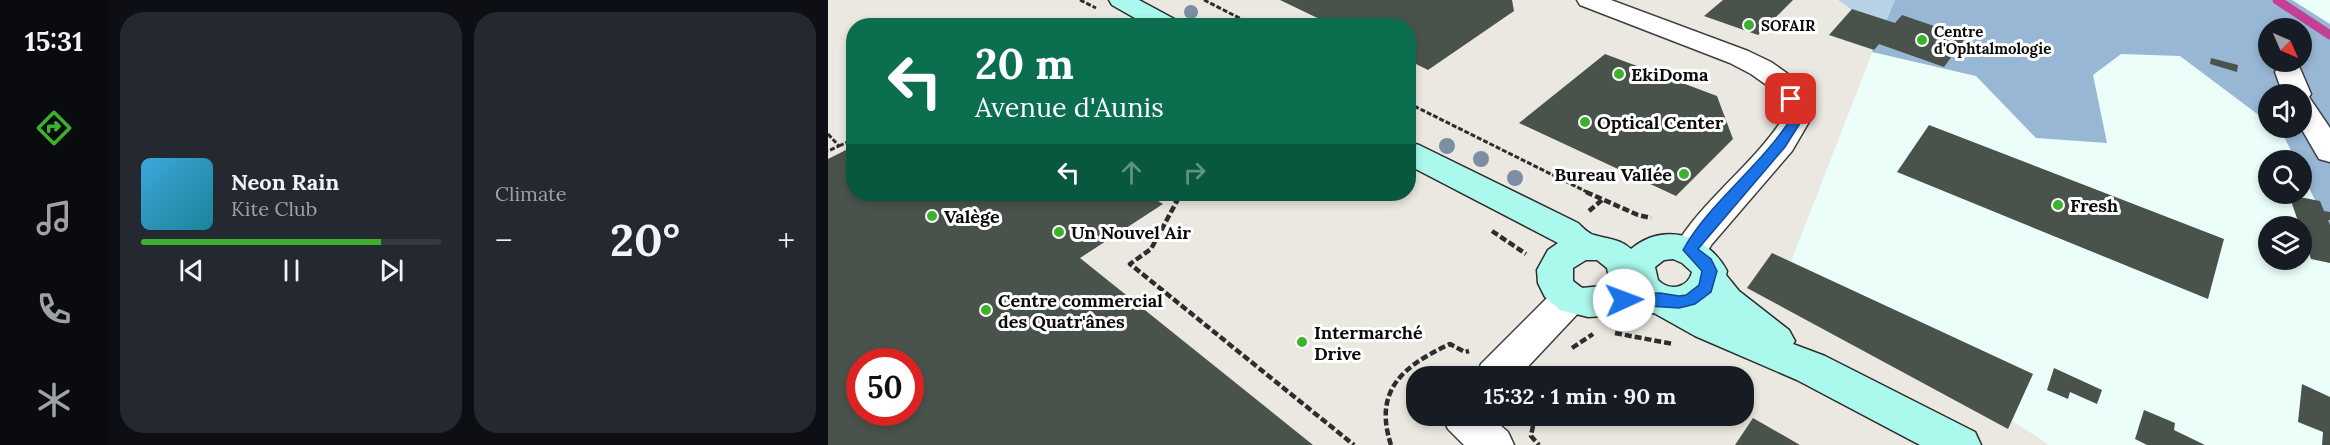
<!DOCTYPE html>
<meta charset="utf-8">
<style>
:root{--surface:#171b24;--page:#242831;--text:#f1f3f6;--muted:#9ea1a6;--line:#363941;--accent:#3cb12e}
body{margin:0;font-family:Lora,serif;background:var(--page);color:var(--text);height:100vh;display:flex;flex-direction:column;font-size:22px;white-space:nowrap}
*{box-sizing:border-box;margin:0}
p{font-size:20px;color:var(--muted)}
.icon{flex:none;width:33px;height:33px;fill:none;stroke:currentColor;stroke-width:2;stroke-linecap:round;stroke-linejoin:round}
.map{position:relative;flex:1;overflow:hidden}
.details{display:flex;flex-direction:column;gap:12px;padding:12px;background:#0d0f14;width:720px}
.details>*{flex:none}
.hud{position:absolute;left:18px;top:18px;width:570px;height:183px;border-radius:24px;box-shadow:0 3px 9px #0003;background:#0b6e4f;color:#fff;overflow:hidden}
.needle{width:39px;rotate:135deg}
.controls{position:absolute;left:1430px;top:18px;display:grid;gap:12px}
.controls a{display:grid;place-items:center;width:54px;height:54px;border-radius:50%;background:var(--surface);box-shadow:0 3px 9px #0003;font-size:30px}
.speed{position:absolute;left:18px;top:348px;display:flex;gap:12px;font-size:30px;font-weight:700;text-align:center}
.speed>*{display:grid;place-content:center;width:78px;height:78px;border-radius:50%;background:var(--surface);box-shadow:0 3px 9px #0003;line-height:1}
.speed .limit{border:9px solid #d22;background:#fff;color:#111}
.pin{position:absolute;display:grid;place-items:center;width:51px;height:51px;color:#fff;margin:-26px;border-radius:12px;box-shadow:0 3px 9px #0006}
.me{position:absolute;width:66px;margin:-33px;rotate:88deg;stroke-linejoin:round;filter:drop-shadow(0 0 4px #0008)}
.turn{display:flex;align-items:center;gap:21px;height:126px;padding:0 30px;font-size:27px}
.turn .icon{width:78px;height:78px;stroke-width:2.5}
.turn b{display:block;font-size:42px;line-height:51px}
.lanes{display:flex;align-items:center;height:57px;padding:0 30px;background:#0003;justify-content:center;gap:30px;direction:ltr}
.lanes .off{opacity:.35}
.big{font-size:45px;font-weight:800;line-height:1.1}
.details .tile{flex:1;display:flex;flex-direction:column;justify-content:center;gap:9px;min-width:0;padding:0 21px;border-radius:24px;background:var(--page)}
.song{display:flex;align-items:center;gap:18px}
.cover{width:72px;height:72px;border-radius:9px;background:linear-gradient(135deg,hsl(200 70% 55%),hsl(190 70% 35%))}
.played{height:6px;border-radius:3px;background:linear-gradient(90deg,var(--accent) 80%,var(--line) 80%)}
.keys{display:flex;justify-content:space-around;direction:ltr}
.heat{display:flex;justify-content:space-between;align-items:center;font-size:33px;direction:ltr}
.details .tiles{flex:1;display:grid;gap:12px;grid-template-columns:repeat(2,1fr)}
.trip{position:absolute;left:578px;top:366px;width:348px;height:60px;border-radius:24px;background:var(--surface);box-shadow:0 3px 9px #0003;font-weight:800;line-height:60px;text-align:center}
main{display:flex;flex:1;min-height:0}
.dock{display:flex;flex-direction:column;width:108px;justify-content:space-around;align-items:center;background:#090b0e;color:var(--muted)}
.dock .icon{width:42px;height:42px}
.dock .active{color:var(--accent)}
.dock b{font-size:27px;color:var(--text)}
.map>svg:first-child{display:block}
.industrial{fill:#eae8e0;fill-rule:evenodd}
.green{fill:#b8d2e5}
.forest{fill:#98b7d5;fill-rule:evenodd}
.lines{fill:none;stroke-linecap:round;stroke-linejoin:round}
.stream{stroke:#c34096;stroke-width:9}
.building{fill:#49534c;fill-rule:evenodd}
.minor-casing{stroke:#3e3e3e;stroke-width:3}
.secondary-casing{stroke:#2d2d2d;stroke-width:3}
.path-far1{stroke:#2d2d2d;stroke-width:3;stroke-dasharray:5 2;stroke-linecap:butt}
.path{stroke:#2d2d2d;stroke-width:4.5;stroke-dasharray:7 3;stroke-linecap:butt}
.minor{fill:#fff;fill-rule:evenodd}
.secondary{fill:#abf9ec;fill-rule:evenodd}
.tree{fill:#7c8da4}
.route{fill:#1a73e8;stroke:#114b97;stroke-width:1.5}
.poi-dot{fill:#3cb12e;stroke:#fff;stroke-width:2}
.labels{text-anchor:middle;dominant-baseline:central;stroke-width:6;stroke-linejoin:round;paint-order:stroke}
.far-poi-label{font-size:15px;font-weight:bold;fill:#0b0b0b;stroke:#fff;text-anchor:start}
.poi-label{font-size:18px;font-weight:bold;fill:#0b0b0b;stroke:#fff;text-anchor:start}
</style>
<main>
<nav class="dock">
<b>15:31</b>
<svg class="icon active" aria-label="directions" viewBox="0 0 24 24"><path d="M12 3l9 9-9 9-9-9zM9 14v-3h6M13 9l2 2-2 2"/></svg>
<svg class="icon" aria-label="music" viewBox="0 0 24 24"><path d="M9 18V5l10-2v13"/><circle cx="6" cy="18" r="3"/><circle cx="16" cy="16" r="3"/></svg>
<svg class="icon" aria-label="phone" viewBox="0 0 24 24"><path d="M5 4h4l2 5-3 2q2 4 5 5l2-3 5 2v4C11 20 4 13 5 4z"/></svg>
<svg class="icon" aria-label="climate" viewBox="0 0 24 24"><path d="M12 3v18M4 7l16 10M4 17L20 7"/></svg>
</nav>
<section class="details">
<div class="tiles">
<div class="tile">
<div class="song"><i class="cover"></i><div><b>Neon Rain</b><p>Kite Club</p></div></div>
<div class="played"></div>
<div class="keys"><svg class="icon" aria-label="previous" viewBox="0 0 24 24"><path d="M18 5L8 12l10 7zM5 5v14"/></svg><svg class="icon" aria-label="pause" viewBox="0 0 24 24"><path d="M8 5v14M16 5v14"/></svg><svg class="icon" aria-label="next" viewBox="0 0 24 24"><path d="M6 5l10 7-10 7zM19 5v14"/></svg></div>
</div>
<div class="tile"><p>Climate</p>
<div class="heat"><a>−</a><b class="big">20°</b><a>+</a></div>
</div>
</div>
</section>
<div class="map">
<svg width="1502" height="445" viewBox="0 0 1502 445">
<rect width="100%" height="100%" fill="#ebfef9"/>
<!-- industrial -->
<path class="industrial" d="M 0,0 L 1010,0 L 1053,30 L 959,272 L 1221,445 L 0,445 ZM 26,26 L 580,26 L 580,194 L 26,194 ZM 32,362 L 82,362 L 82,412 L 32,412 ZM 588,376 L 915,376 L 915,416 L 588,416 Z"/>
<!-- green -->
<path class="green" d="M 1010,0 L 1067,0 L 1053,30 Z"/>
<!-- forest -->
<path class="forest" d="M 1067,0 L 1464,0 L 1502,24 L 1502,230 L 1473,172 L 1473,160 L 1468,160 L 1454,133 L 1447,128 L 1473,128 L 1473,94 L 1440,94 L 1440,122 L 1352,56 L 1293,54 L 1265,75 L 1279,143 L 1208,138 L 1148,76 L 1044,52 ZM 1440,28 L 1473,28 L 1473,62 L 1440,62 Z"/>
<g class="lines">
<!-- stream -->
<path class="stream" d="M 1449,0 L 1502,35"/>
</g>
<!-- building -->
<path class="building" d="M 452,0 L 684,0 L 686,11 L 600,70 L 580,60 L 580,26 L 506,26 Z
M 895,0 L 965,0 L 930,35 L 876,16 Z
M 1024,9 L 1067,23 L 1074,15 L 1138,37 L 1116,67 L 1051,44 L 1046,50 L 1001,35 Z
M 777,54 L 889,96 L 905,139 L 848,196 L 691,123 Z
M 1383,58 L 1410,65 L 1409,72 L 1382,64 Z
M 1101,125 L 1396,239 L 1380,299 L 1069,172 Z
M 26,146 L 26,194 L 319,194 L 335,204 L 252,258 L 485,445 L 0,445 L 0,159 ZM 32,362 L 82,362 L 82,412 L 32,412 Z
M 1461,195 L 1492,201 L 1496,211 L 1502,212 L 1502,220 L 1500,220 L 1502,225 L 1502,263 L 1483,259 Z
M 944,253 L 1205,374 L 1180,429 L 919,288 Z
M 1226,368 L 1274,390 L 1269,404 L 1242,392 L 1240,399 L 1219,390 Z
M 1474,384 L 1502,397 L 1502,445 L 1494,445 L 1495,432 L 1470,422 Z
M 1316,410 L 1347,423 L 1346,430 L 1377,445 L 1319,445 L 1307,439 Z
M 925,418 L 972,445 L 907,445 Z"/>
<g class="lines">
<!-- minor casing -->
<g class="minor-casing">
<path id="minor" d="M 749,0 L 783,0 L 920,51 L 943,62 L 960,74 L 973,93 L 977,99 L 982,120 L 964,151 L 884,244 L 874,259 L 862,263 L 850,259 L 845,250 C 873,201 923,167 954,120 L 949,99 L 940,86 L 923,74 L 902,63 L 752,5 Z
M 1461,64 L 1471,66 L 1483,94 L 1481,97 L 1502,128 L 1502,162 L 1491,159 L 1473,128 L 1473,94 L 1455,94 L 1447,72 L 1451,66 Z
M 742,284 L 755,288 L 760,298 L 755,308 L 691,376 L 648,376 L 653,364 L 729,288 Z
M 614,416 L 662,416 L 680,432 L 686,445 L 636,445 L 620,429 Z"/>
</g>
<!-- secondary casing -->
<g class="secondary-casing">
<path id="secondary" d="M 281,0 L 311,0 L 350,21 L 353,26 L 321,26 L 284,5 Z
M 580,142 L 591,145 L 750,223 C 754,227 761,234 766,235 C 779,239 793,239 803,249 C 836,221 880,235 899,271 L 898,275 L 911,291 L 961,330 L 967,341 L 965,344 L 997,356 L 1147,432 L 1153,445 L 1092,445 L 969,380 L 867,336 L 826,313 L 760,317 L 732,310 L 717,297 L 710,283 L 709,270 L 720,250 L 730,243 L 580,165 ZM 845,259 L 854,263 L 864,272 C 860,288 842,292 830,280 L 827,267 L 836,260 ZM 758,260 L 769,260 L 779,268 L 781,278 L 774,286 L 754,288 L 745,281 L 745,268 Z"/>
</g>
<!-- path-far1 -->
<path class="path-far1" d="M 252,0 L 268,8
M 376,0 L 427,26
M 580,103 L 761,193
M 0,134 L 11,146 L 0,151
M 11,146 L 26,139"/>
<!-- path -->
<path class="path" d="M 758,192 L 810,215 L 823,218
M 337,194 L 349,201 L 323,249 L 302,264 L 526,445
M 761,211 L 774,200
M 664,231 L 698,254
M 787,333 L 845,344
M 744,348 L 765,334
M 707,416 L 703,436 L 711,445
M 563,445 C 545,390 575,366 622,344 L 637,352 L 641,351"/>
<!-- minor -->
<use href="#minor" class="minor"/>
<!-- secondary -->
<use href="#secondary" class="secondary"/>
</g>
<!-- trees -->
<g class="tree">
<circle cx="363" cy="12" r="7"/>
<circle cx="619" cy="146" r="8"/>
<circle cx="653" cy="159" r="8"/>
<circle cx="687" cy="178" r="8"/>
</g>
<!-- route -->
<path class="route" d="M 963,96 L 969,99 L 974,120 L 957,147 L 870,249 L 883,259 L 889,271 L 883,292 L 867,304 L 851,308 L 790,304 L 788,300 L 790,296 L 796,294 L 832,293 L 851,296 L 858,295 L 871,285 L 874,271 L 855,250 C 881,203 932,167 962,120 L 958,99 Z"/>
<!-- markers -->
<g class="poi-dot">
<circle cx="921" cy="25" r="6"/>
<circle cx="1094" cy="40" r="6"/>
<circle cx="791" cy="74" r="6"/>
<circle cx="757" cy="122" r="6"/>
<circle cx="856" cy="174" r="6"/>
<circle cx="1230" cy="205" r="6"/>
<circle cx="104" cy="216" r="6"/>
<circle cx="231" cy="232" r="6"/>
<circle cx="158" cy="310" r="6"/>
<circle cx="474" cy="342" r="6"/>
</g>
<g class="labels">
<!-- far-poi labels -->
<g class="far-poi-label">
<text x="933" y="25">SOFAIR</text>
<text x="1106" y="31">Centre<tspan x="1106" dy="17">d'Ophtalmologie</tspan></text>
</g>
<!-- poi labels -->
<g class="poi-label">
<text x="803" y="74">EkiDoma</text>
<text x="769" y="122">Optical Center</text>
<text x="844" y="174" text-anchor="end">Bureau Vallée</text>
<text x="1242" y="205">Fresh</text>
<text x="116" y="216">Valège</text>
<text x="243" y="232">Un Nouvel Air</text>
<text x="170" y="300">Centre commercial<tspan x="170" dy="21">des Quatr'ânes</tspan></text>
<text x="486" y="332">Intermarché<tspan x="486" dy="21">Drive</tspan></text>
</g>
</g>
</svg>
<div class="controls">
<a><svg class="needle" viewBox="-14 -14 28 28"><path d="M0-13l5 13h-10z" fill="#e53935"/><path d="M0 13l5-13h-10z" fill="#9ea1a6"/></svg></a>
<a><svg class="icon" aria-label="sound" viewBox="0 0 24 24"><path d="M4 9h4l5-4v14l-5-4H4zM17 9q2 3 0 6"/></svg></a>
<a><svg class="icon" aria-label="search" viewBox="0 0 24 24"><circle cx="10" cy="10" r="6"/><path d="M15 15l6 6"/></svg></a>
<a><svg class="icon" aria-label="layers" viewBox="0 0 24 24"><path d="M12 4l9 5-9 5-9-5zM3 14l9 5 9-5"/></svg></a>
</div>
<div class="speed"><div class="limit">50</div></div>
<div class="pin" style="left:963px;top:99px;background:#d93025"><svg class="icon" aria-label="arrive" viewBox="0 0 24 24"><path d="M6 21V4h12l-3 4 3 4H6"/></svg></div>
<svg class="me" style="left:796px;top:300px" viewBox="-20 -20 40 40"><circle r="19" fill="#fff"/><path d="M0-13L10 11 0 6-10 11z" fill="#1a73e8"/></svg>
<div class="trip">15:32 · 1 min · 90 m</div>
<div class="hud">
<div class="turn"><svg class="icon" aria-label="left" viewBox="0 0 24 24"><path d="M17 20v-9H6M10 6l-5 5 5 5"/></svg><div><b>20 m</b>Avenue d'Aunis</div></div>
<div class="lanes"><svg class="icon" aria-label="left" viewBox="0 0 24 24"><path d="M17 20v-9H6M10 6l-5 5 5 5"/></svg><svg class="icon off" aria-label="ahead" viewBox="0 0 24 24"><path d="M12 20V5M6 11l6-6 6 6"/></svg><svg class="icon off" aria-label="right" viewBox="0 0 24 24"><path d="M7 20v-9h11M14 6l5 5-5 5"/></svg></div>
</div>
</div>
</main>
